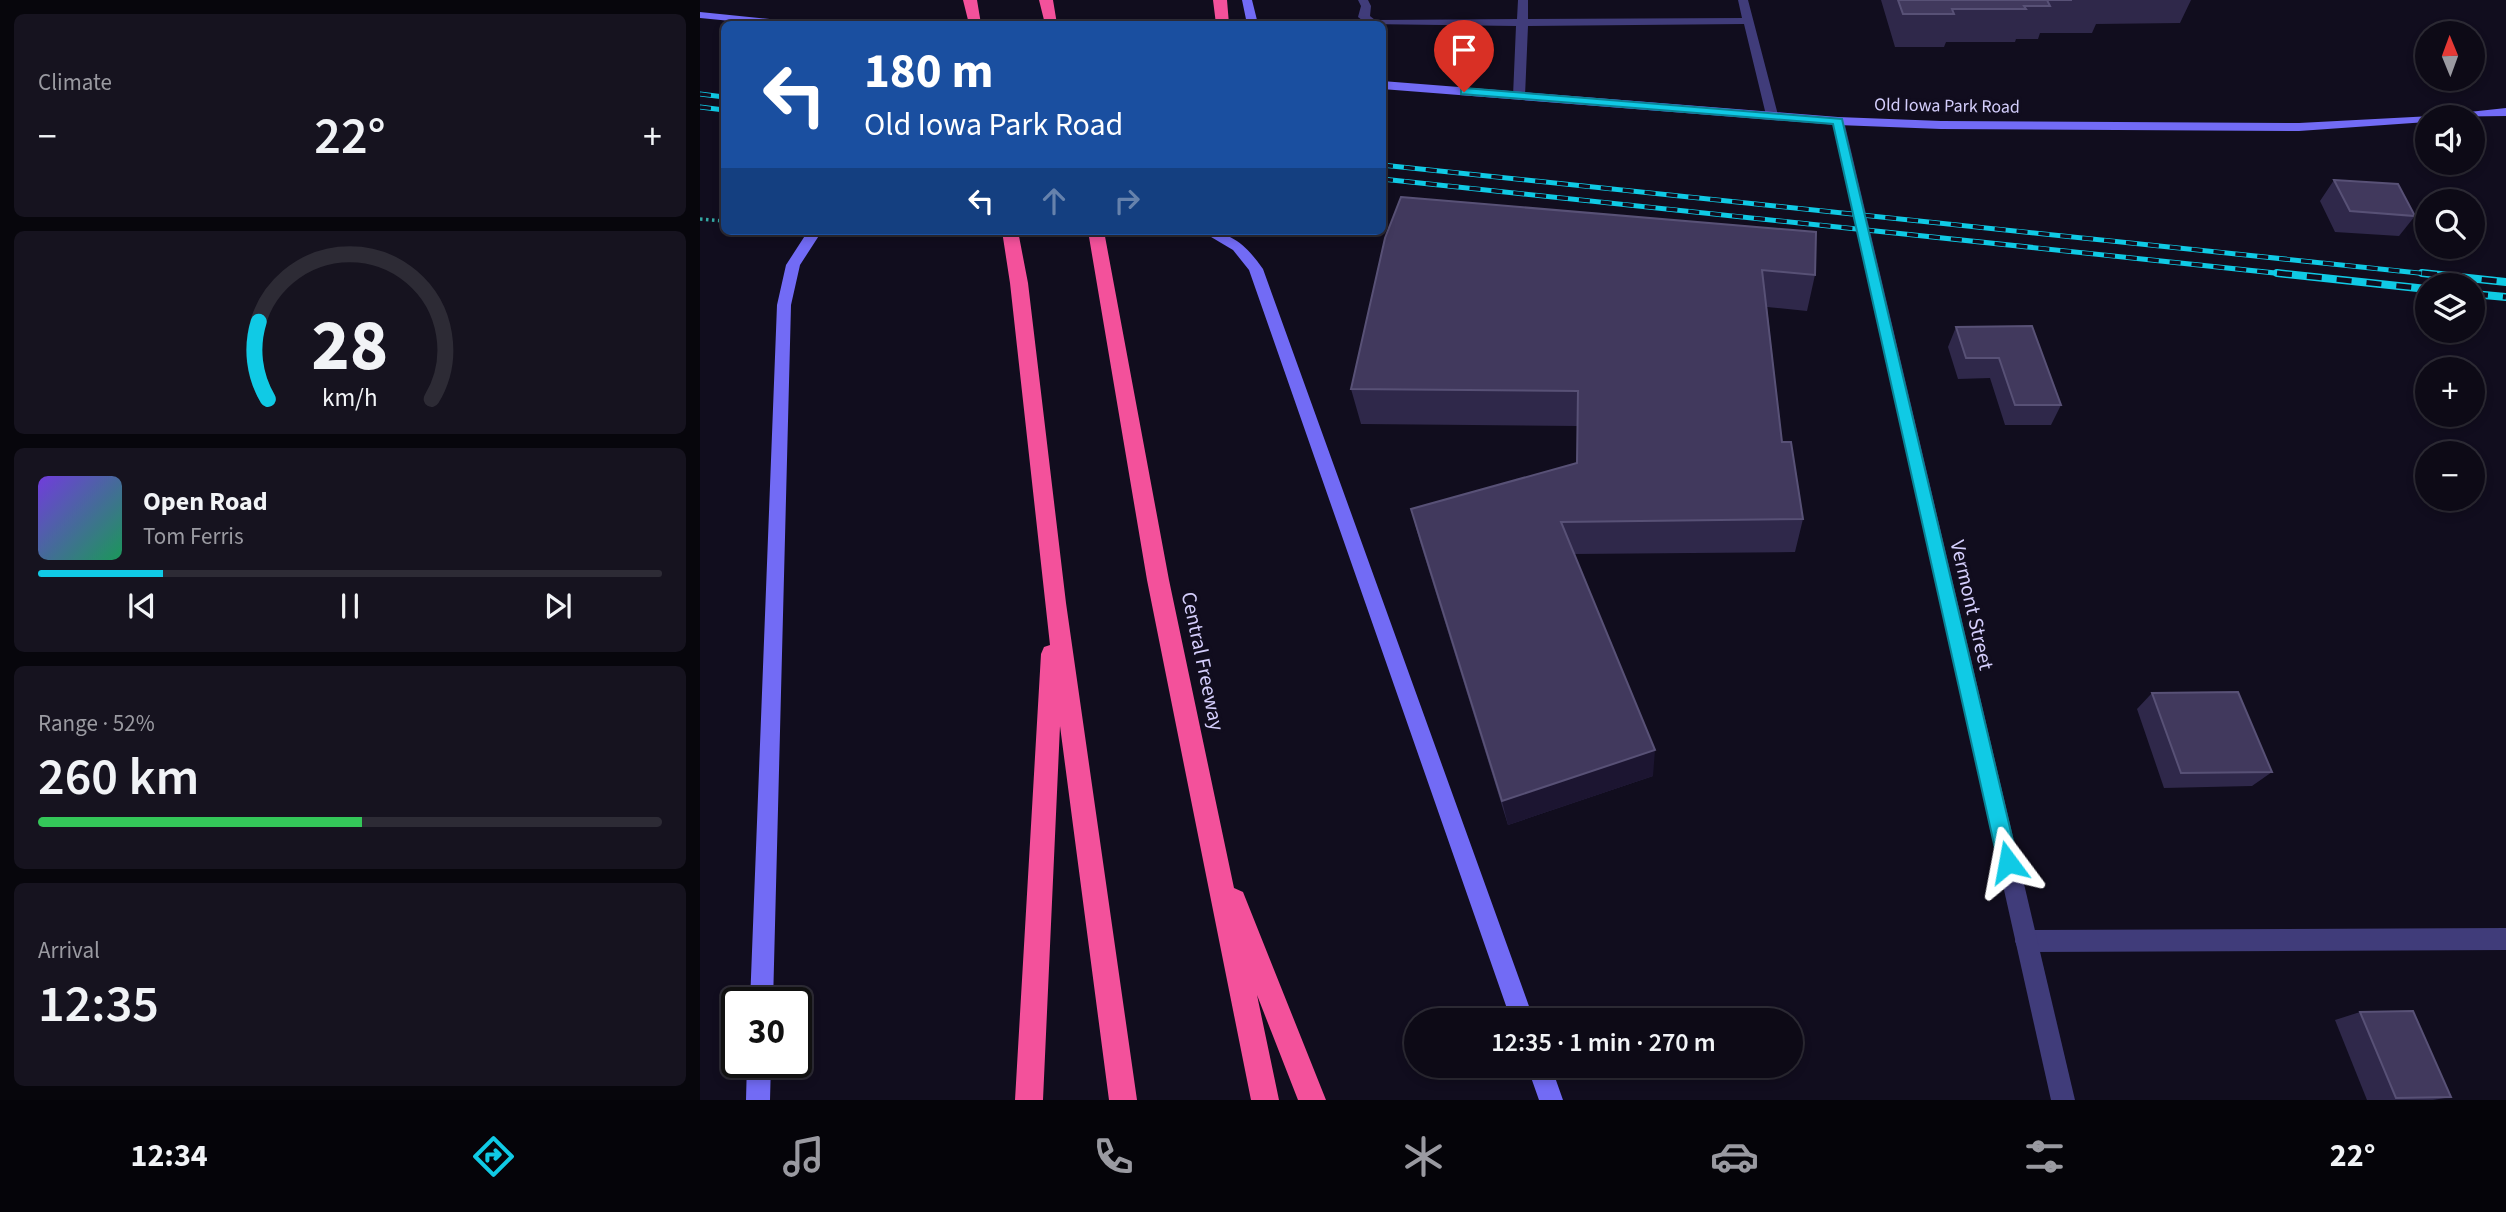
<!DOCTYPE html>
<meta charset="utf-8">
<style>
:root{--surface:#0d0a16;--page:#16131f;--text:#f1f3f6;--muted:#9a9aa1;--line:#2d2b35;--accent:#10cae5}
body{margin:0;font-family:"Source Sans 3",sans-serif;background:var(--page);color:var(--text);height:100vh;display:flex;flex-direction:column;font-size:26px;white-space:nowrap}
*{box-sizing:border-box;margin:0}
p{font-size:23px;color:var(--muted)}
.icon{flex:none;width:38px;height:38px;fill:none;stroke:currentColor;stroke-width:2;stroke-linecap:round;stroke-linejoin:round}
.map{position:relative;flex:1;overflow:hidden}
.side{display:flex;flex-direction:column;gap:14px;padding:14px;background:#07060c;width:700px}
.side>*{flex:none}
.guide{position:absolute;left:21px;top:21px;width:665px;height:214px;border-radius:10px;box-shadow:0 4px 10px #0003,0 0 0 2px var(--line);background:#1a4fa0;color:#fff;overflow:hidden}
.needle{width:46px;rotate:359deg}
.controls{position:absolute;left:1715px;top:21px;display:grid;gap:14px}
.controls a{display:grid;place-items:center;width:70px;height:70px;border-radius:50%;background:var(--surface);box-shadow:0 4px 10px #0003,0 0 0 2px var(--line);font-size:35px}
.speed{position:absolute;left:21px;top:987px;display:flex;gap:14px;font-size:35px;font-weight:700;text-align:center}
.speed>*{display:grid;place-content:center;width:91px;height:91px;border-radius:50%;background:var(--surface);box-shadow:0 4px 10px #0003,0 0 0 2px var(--line);line-height:1}
.speed .limit{border:4px solid #111;border-radius:10px;background:#fff;color:#111}
.pin{position:absolute;display:grid;place-items:center;width:60px;height:60px;color:#fff;margin:-72px -30px;border-radius:50% 50% 50% 0;rotate:-45deg;box-shadow:0 0 7px #0007}
.pin .icon{rotate:45deg}
.me{position:absolute;width:77px;margin:-38px;rotate:347deg;stroke-linejoin:round;filter:drop-shadow(0 0 5px #0008)}
.turn{display:flex;align-items:center;gap:24px;height:147px;padding:0 28px;font-size:32px}
.turn .icon{width:91px;height:91px;stroke-width:2.5}
.turn b{display:block;font-size:49px;line-height:60px}
.lanes{display:flex;align-items:center;height:66px;padding:0 28px;background:#0003;justify-content:center;gap:35px;direction:ltr}
.lanes .off{opacity:.35}
.big{font-size:52px;font-weight:600;line-height:1.1}
.side .tile{flex:1;display:flex;flex-direction:column;justify-content:center;gap:10px;min-width:0;padding:0 24px;border-radius:10px;background:var(--page)}
.side .dial{align-items:center;gap:0}
.dial svg{height:182px;overflow:visible;fill:none;stroke:var(--line);stroke-width:7;stroke-linecap:round;text-anchor:middle}
.dial text{fill:var(--text);stroke:none}
.song{display:flex;align-items:center;gap:21px}
.cover{width:84px;height:84px;border-radius:10px;background:linear-gradient(135deg,hsl(260 70% 55%),hsl(150 70% 35%))}
.played{height:7px;border-radius:4px;background:linear-gradient(90deg,var(--accent) 20%,var(--line) 20%)}
.keys{display:flex;justify-content:space-around;direction:ltr}
.heat{display:flex;justify-content:space-between;align-items:center;font-size:38px;direction:ltr}
.charge{height:10px;border-radius:5px;background:linear-gradient(90deg,#34c759 52%,var(--line) 0)}
.trip{position:absolute;left:704px;top:1008px;width:399px;height:70px;border-radius:35px;background:var(--surface);box-shadow:0 4px 10px #0003,0 0 0 2px var(--line);font-weight:600;line-height:70px;text-align:center}
.menu{display:flex;height:112px;justify-content:space-around;align-items:center;background:#050409;color:var(--muted)}
.menu .icon{width:49px;height:49px}
.menu .current{color:var(--accent)}
.menu b{font-size:32px;color:var(--text)}
main{display:flex;flex:1;min-height:0}
.map>svg:first-child{display:block}
.lines{fill:none;stroke-linecap:round;stroke-linejoin:round}
.path{stroke:#35a8a4;stroke-width:3.5;stroke-dasharray:2.5 3.5;stroke-linecap:butt}
.service{fill:#403c7a;fill-rule:evenodd}
.minor{fill:#403c7a;fill-rule:evenodd}
.secondary{fill:#726bf5;fill-rule:evenodd}
.motorway{fill:#f3519b;fill-rule:evenodd}
.rail-far1-casing{stroke:#10cae5;stroke-width:5}
.rail-casing{stroke:#10cae5;stroke-width:8}
.rail-far1{stroke:#110d1e;stroke-width:3.5;stroke-dasharray:11;stroke-linecap:butt}
.rail{stroke:#110d1e;stroke-width:5;stroke-dasharray:15;stroke-linecap:butt}
.wall{fill:#2f284a}
.shaded-wall{fill:#1c1531}
.building{fill:#41395d;stroke:#585176;stroke-width:2}
.route{fill:#10cae5;stroke:#0a8395;stroke-width:2}
.labels{text-anchor:middle;dominant-baseline:central;stroke-width:7;stroke-linejoin:round;paint-order:stroke}
.far-street-label{font-size:18px;fill:#d4cefc;stroke:#110d1e}
.street-label{font-size:21px;fill:#d4cefc;stroke:#110d1e}
</style>
<main>
<section class="side">
<div class="tile"><p>Climate</p>
<div class="heat"><a>−</a><b class="big">22°</b><a>+</a></div>
</div>
<div class="tile dial"><svg viewBox="0 0 100 80">
<path d="M14 69A42 42 0 1 1 86 69"/>
<path d="M14 69A42 42 0 0 1 10 35" stroke="#10cae5"/>
<text x="50" y="56" font-size="32" font-weight="700">28</text>
<text x="50" y="72" font-size="11">km/h</text>
</svg></div>
<div class="tile">
<div class="song"><i class="cover"></i><div><b>Open Road</b><p>Tom Ferris</p></div></div>
<div class="played"></div>
<div class="keys"><svg class="icon" aria-label="previous" viewBox="0 0 24 24"><path d="M18 5L8 12l10 7zM5 5v14"/></svg><svg class="icon" aria-label="pause" viewBox="0 0 24 24"><path d="M8 5v14M16 5v14"/></svg><svg class="icon" aria-label="next" viewBox="0 0 24 24"><path d="M6 5l10 7-10 7zM19 5v14"/></svg></div>
</div>
<div class="tile"><p>Range · 52%</p><b class="big">260 km</b><div class="charge"></div></div>
<div class="tile"><p>Arrival</p><b class="big">12:35</b></div>
</section>
<div class="map">
<svg width="1806" height="1100" viewBox="0 0 1806 1100">
<rect width="100%" height="100%" fill="#110d1e"/>
<g class="lines">
<!-- path -->
<path class="path" d="M 0,219 L 24,221"/>
<!-- service -->
<path class="service" d="M 658,0 L 668,0 L 671,6 L 670,16 L 675,20 L 817,19 L 818,0 L 828,0 L 828,19 L 1042,18 L 1038,0 L 1048,0 L 1078,115 L 1072,119 L 1066,115 L 1044,24 L 828,26 L 825,96 L 819,100 L 813,96 L 816,26 L 667,24 L 658,17 L 661,6 Z
M 1806,928 L 1806,950 L 1326,952 L 1318,949 L 1315,941 L 1318,933 L 1326,930 Z"/>
<!-- minor -->
<path class="minor" d="M 1138,117 L 1144,121 L 1375,1100 L 1351,1100 L 1132,121 Z"/>
<!-- secondary -->
<path class="secondary" d="M 542,0 L 552,0 L 558,24 L 547,24 Z
M 0,12 L 90,21 L 96,24 L 62,24 L 0,18 Z
M 682,81 L 1138,117 L 1241,121 L 1599,123 L 1732,116 L 1806,108 L 1806,116 L 1727,117 L 1727,122 L 1599,131 L 1241,129 L 1138,125 L 682,89 Z
M 108,231 L 122,231 L 100,265 L 91,305 L 73,1003 L 50,1003 L 77,305 L 86,265 Z
M 501,231 C 531,231 546,245 563,269 L 834,1020 L 811,1020 L 549,270 L 533,250 Z
M 47,1062 L 71,1062 L 70,1100 L 46,1100 Z
M 827,1066 L 851,1066 L 863,1100 L 839,1100 Z"/>
<!-- motorway -->
<path class="motorway" d="M 263,0 L 277,0 L 281,24 L 269,24 Z
M 339,0 L 353,0 L 357,24 L 345,24 Z
M 513,0 L 527,0 L 529,24 L 516,24 Z
M 302,231 L 318,231 L 328,283 L 366,603 L 437,1100 L 409,1100 L 360,726 L 343,1100 L 315,1100 L 341,654 L 344,647 L 350,645 L 310,283 Z
M 388,231 L 404,231 L 469,580 L 534,888 L 543,892 L 626,1100 L 598,1100 L 557,995 L 579,1100 L 551,1100 L 447,580 Z"/>
<!-- rail-far1 casing -->
<g class="rail-far1-casing">
<path id="rail-far1" d="M 0,94 L 24,97
M 0,107 L 24,110
M 682,165 L 1738,275
M 682,179 L 1594,275"/>
</g>
<!-- rail casing -->
<g class="rail-casing">
<path id="rail" d="M 1577,273 L 1727,289
M 1722,273 L 1806,282
M 1773,294 L 1806,297"/>
</g>
<!-- rail-far1 -->
<use href="#rail-far1" class="rail-far1"/>
<!-- rail -->
<use href="#rail" class="rail"/>
</g>
<!-- wall -->
<path class="wall" d="M 1181,0 L 1491,0 L 1480,23 L 1396,24 L 1392,33 L 1340,33 L 1338,39 L 1316,39 L 1315,42 L 1246,42 L 1244,47 L 1195,47 Z
M 1634,180 L 1715,216 L 1699,236 L 1635,232 L 1620,201 Z
M 1116,232 L 1115,275 L 1107,311 L 1067,307 L 1082,442 L 1103,519 L 1095,552 L 874,554 L 953,776 L 808,825 L 720,542 L 711,509 L 877,463 L 878,426 L 661,424 L 651,389 Z
M 1256,327 L 1361,405 L 1351,425 L 1305,425 L 1290,378 L 1258,379 L 1248,347 Z
M 1452,693 L 1572,772 L 1552,786 L 1464,788 L 1437,709 Z
M 1660,1012 L 1751,1097 L 1733,1100 L 1667,1100 L 1635,1020 Z"/>
<!-- shaded-wall -->
<path class="shaded-wall" d="M 955,750 L 953,776 L 808,825 L 802,801 Z"/>
<!-- building -->
<path class="building" d="M 1198,0 L 1372,0 L 1347,0 L 1350,6 L 1324,6 L 1326,9 L 1252,9 L 1254,14 L 1203,14 Z
M 1634,180 L 1698,184 L 1715,216 L 1650,211 Z
M 701,197 L 1116,232 L 1115,275 L 1062,270 L 1082,442 L 1091,442 L 1103,519 L 861,522 L 955,750 L 802,801 L 711,509 L 877,463 L 878,391 L 651,389 L 685,238 Z
M 1332,326 L 1361,405 L 1315,405 L 1299,358 L 1266,358 L 1256,327 Z
M 1538,692 L 1572,772 L 1481,773 L 1452,693 Z
M 1713,1011 L 1751,1097 L 1696,1098 L 1660,1012 Z"/>
<!-- route -->
<path class="route" d="M 764,88 L 1142,119 L 1318,862 L 1315,869 L 1308,872 L 1301,869 L 1298,862 L 1133,124 L 761,94 L 761,89 Z"/>
<g class="labels">
<!-- far-street labels -->
<g class="far-street-label">
<text transform="translate(1247 106) rotate(1)">Old Iowa Park Road</text>
</g>
<!-- street labels -->
<g class="street-label">
<text transform="translate(1272 605) rotate(77)">Vermont Street</text>
<text transform="translate(503 661) rotate(78)">Central Freeway</text>
</g>
</g>
</svg>
<div class="controls">
<a><svg class="needle" viewBox="-14 -14 28 28"><path d="M0-13l5 13h-10z" fill="#e53935"/><path d="M0 13l5-13h-10z" fill="#9a9aa1"/></svg></a>
<a><svg class="icon" aria-label="sound" viewBox="0 0 24 24"><path d="M4 9h4l5-4v14l-5-4H4zM17 9q2 3 0 6"/></svg></a>
<a><svg class="icon" aria-label="search" viewBox="0 0 24 24"><circle cx="10" cy="10" r="6"/><path d="M15 15l6 6"/></svg></a>
<a><svg class="icon" aria-label="layers" viewBox="0 0 24 24"><path d="M12 4l9 5-9 5-9-5zM3 14l9 5 9-5"/></svg></a>
<a>+</a>
<a>−</a>
</div>
<div class="speed"><div class="limit">30</div></div>
<div class="pin" style="left:764px;top:92px;background:#d93025"><svg class="icon" aria-label="arrive" viewBox="0 0 24 24"><path d="M6 21V4h12l-3 4 3 4H6"/></svg></div>
<svg class="me" style="left:1308px;top:862px" viewBox="-20 -20 40 40"><path d="M0-17L14 15 0 8-14 15z" fill="#10cae5" stroke="#fff" stroke-width="4"/></svg>
<div class="trip">12:35 · 1 min · 270 m</div>
<div class="guide">
<div class="turn"><svg class="icon" aria-label="left" viewBox="0 0 24 24"><path d="M17 20v-9H6M10 6l-5 5 5 5"/></svg><div><b>180 m</b>Old Iowa Park Road</div></div>
<div class="lanes"><svg class="icon" aria-label="left" viewBox="0 0 24 24"><path d="M17 20v-9H6M10 6l-5 5 5 5"/></svg><svg class="icon off" aria-label="ahead" viewBox="0 0 24 24"><path d="M12 20V5M6 11l6-6 6 6"/></svg><svg class="icon off" aria-label="right" viewBox="0 0 24 24"><path d="M7 20v-9h11M14 6l5 5-5 5"/></svg></div>
</div>
</div>
</main>
<nav class="menu">
<b>12:34</b>
<svg class="icon current" aria-label="directions" viewBox="0 0 24 24"><path d="M12 3l9 9-9 9-9-9zM9 14v-3h6M13 9l2 2-2 2"/></svg>
<svg class="icon" aria-label="music" viewBox="0 0 24 24"><path d="M9 18V5l10-2v13"/><circle cx="6" cy="18" r="3"/><circle cx="16" cy="16" r="3"/></svg>
<svg class="icon" aria-label="phone" viewBox="0 0 24 24"><path d="M5 4h4l2 5-3 2q2 4 5 5l2-3 5 2v4C11 20 4 13 5 4z"/></svg>
<svg class="icon" aria-label="climate" viewBox="0 0 24 24"><path d="M12 3v18M4 7l16 10M4 17L20 7"/></svg>
<svg class="icon" aria-label="car" viewBox="0 0 24 24"><path d="M5 17H2v-5l4-1 3-4h7l3 4 3 1v5h-3M9 17h6M6 11h13"/><circle cx="7" cy="17" r="2"/><circle cx="17" cy="17" r="2"/></svg>
<svg class="icon" aria-label="filters" viewBox="0 0 24 24"><path d="M4 7h16M4 17h16"/><circle cx="9" cy="7" r="2"/><circle cx="15" cy="17" r="2"/></svg>
<b>22°</b>
</nav>
